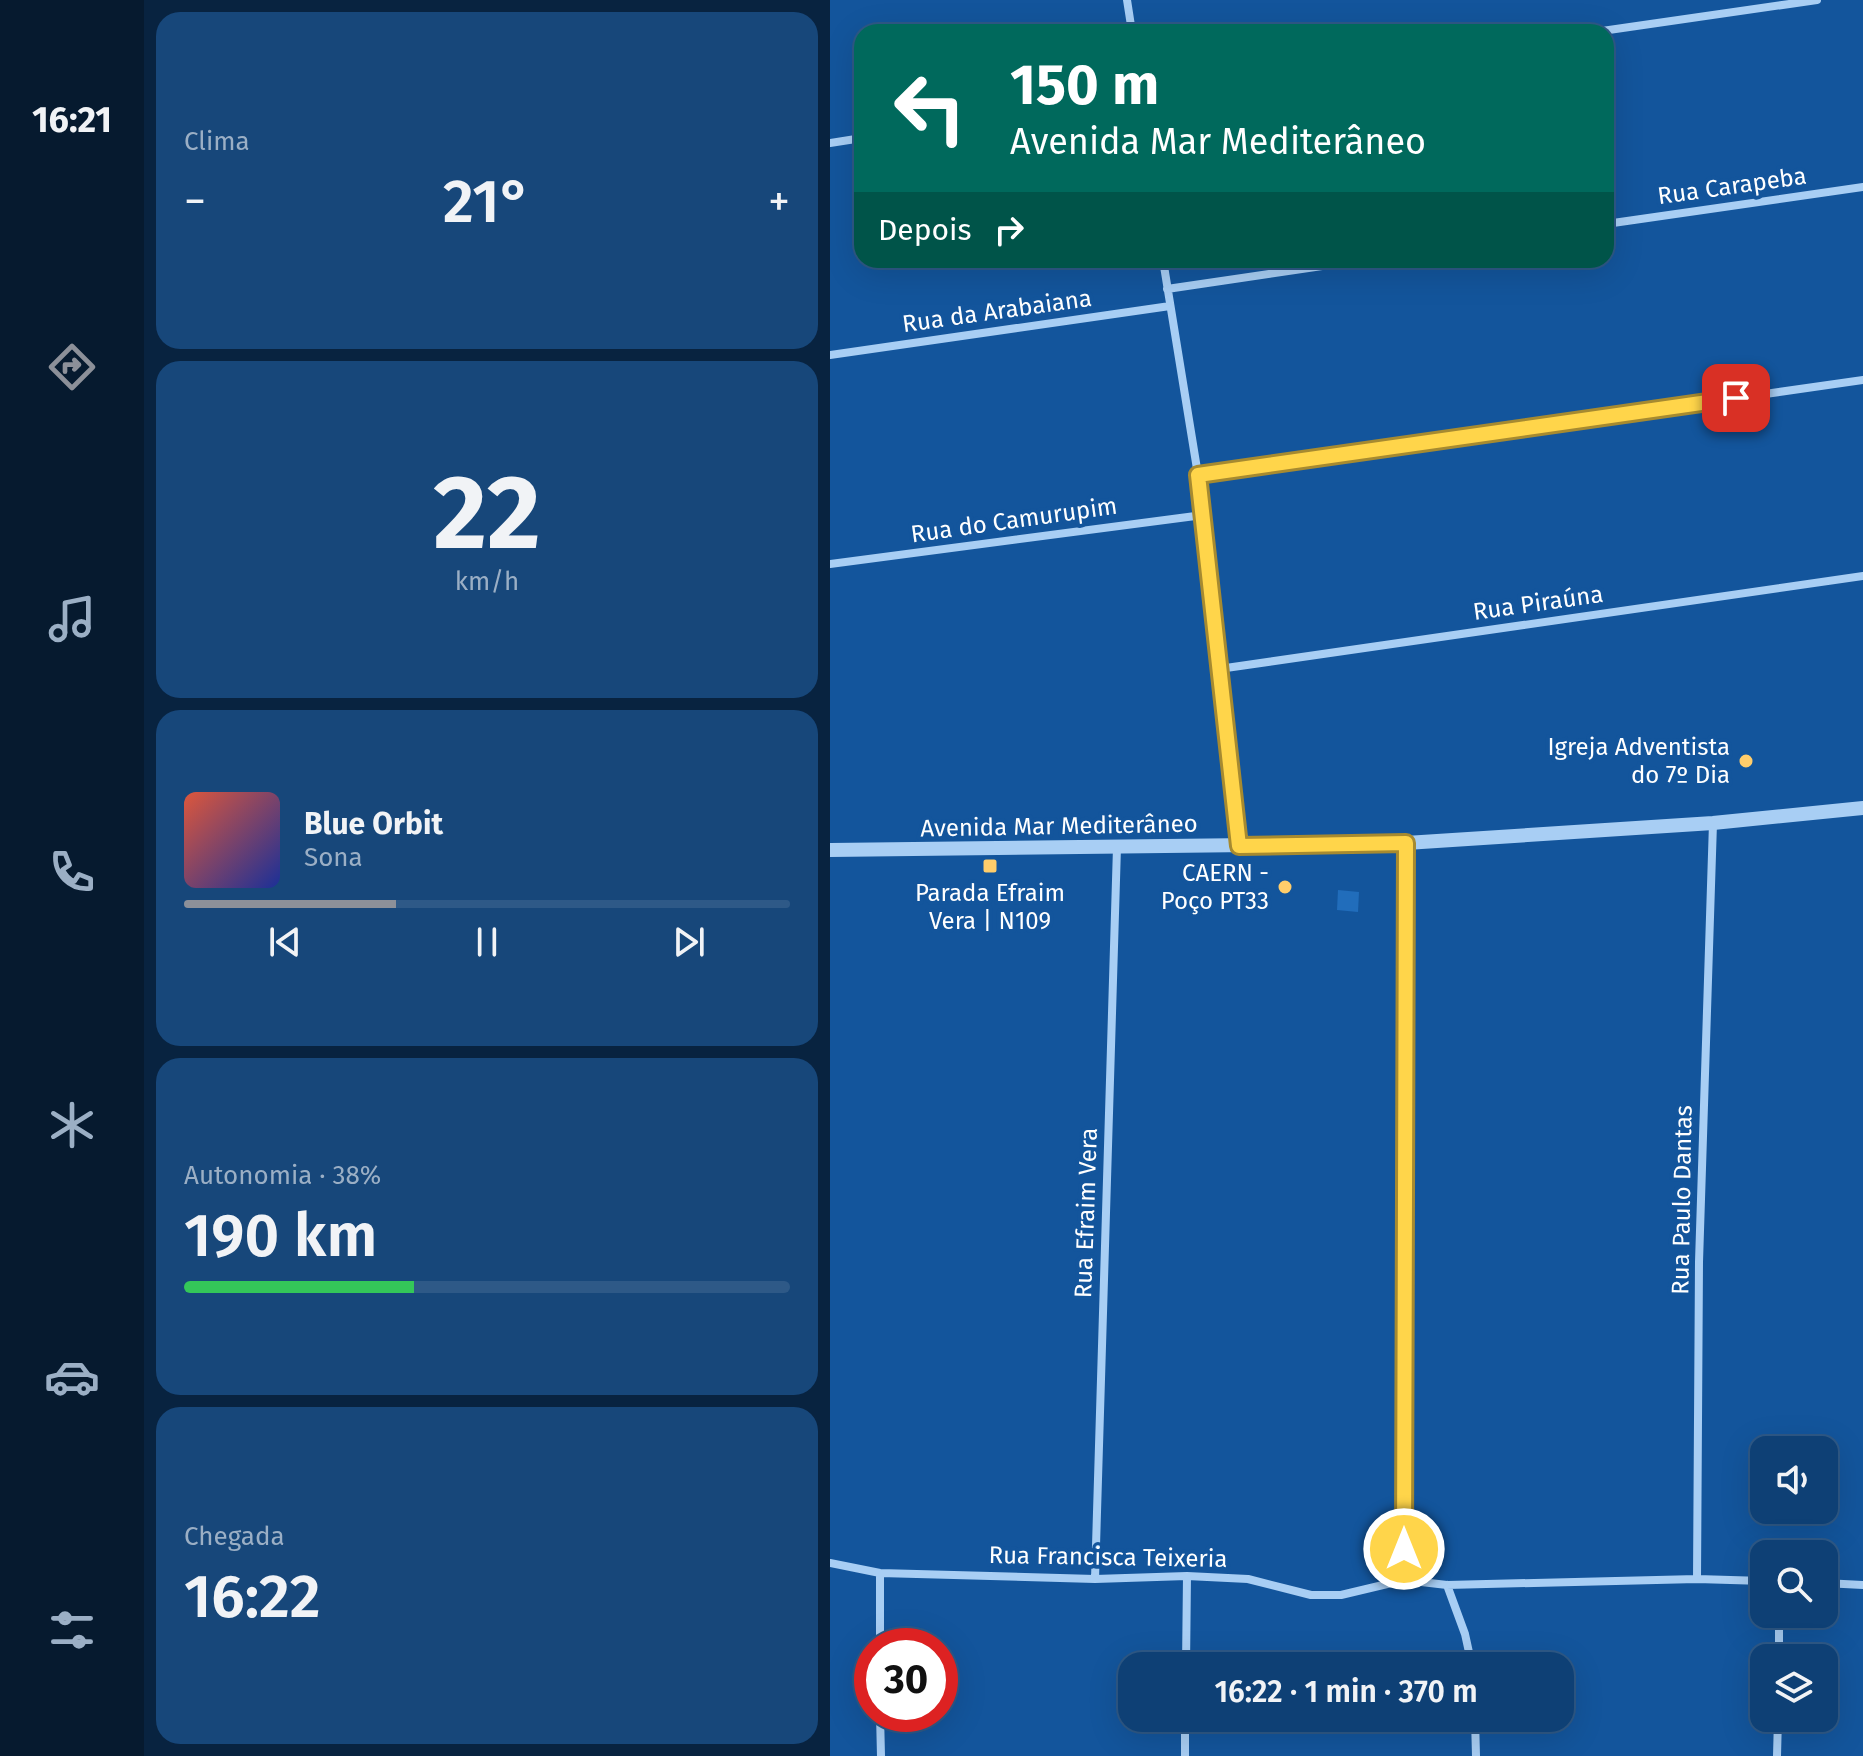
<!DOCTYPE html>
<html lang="pt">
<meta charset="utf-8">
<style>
:root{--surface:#0e4075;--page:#17477a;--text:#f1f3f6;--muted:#9bafc5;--line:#2e5987;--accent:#8c9099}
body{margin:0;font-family:"Fira Sans",sans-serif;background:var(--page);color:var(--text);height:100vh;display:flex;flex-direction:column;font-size:30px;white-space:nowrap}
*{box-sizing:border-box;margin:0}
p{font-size:26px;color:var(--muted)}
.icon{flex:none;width:44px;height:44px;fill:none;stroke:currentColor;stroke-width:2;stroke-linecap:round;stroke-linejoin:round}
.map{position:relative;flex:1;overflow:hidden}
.sheet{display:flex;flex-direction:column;gap:12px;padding:12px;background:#082340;width:686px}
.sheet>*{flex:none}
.guide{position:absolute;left:24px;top:24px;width:760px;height:244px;border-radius:24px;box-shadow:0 8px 32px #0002,0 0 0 2px var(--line);background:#00695c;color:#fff;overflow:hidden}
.buttons{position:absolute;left:920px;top:1436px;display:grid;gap:16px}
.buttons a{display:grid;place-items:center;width:88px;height:88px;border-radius:16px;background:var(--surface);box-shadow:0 8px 32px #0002,0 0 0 2px var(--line);font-size:40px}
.speed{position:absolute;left:24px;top:1628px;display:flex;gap:16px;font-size:40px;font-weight:700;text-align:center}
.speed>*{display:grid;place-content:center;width:104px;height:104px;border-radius:50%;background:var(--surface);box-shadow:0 8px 32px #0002,0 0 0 2px var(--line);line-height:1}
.speed .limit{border:12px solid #d22;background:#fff;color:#111}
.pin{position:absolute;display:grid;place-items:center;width:68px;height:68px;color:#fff;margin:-34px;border-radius:16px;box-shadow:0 4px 12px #0006}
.me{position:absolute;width:88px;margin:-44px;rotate:0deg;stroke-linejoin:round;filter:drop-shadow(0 0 6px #0008)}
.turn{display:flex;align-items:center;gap:28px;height:168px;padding:0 24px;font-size:36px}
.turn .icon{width:104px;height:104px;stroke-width:2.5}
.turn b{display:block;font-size:56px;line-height:68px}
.then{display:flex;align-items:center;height:76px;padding:0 24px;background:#0003;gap:16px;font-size:30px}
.big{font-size:60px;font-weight:600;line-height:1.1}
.sheet .tile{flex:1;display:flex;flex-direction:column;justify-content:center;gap:12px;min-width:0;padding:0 28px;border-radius:24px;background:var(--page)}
.sheet .dial{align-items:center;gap:0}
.dial b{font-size:104px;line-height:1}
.song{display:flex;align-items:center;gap:24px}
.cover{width:96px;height:96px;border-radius:12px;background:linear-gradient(135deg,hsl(10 70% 55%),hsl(230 70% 35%))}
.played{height:8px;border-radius:4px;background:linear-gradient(90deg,var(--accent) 35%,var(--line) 35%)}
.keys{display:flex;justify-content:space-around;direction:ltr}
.heat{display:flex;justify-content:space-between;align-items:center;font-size:44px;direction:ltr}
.charge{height:12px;border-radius:6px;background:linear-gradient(90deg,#34c759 38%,var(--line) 0)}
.trip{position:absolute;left:288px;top:1652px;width:456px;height:80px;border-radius:24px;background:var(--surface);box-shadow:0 8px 32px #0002,0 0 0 2px var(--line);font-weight:600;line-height:80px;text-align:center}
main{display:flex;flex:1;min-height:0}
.tabs{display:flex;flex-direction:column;width:144px;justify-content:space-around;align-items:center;background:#061a2f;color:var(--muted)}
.tabs .icon{width:56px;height:56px}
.tabs .selected{color:var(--accent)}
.tabs b{font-size:36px;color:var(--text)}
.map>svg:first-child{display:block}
.building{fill:#216dbb}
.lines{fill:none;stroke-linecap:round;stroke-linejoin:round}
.minor{stroke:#a8cef4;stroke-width:8}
.tertiary{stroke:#a8cef4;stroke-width:14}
.route-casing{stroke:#a68a30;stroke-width:20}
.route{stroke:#ffd54a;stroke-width:14}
.poi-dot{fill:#ffcd6b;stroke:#13559c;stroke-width:3}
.labels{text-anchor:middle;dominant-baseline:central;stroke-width:8;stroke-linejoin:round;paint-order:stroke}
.street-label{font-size:24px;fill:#fff;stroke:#13559c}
.poi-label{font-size:24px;fill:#fff;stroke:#13559c;text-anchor:end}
</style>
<main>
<nav class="tabs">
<b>16:21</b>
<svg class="icon selected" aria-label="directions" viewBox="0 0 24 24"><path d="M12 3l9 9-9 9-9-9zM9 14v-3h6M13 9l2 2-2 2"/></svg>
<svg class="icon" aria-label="music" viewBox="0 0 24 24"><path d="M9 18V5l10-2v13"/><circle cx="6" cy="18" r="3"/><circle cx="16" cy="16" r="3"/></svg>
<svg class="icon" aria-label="phone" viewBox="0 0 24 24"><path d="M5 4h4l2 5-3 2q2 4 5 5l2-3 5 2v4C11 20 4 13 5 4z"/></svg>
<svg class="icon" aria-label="climate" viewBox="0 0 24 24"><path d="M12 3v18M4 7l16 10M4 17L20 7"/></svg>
<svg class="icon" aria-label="car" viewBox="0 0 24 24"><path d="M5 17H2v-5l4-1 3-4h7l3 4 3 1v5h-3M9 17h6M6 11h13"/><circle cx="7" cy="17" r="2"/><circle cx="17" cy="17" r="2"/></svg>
<svg class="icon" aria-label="filters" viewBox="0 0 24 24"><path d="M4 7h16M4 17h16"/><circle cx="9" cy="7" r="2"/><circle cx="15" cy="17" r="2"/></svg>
</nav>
<section class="sheet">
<div class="tile"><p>Clima</p>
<div class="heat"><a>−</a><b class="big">21°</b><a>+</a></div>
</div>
<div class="tile dial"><b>22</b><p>km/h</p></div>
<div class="tile">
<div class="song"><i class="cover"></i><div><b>Blue Orbit</b><p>Sona</p></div></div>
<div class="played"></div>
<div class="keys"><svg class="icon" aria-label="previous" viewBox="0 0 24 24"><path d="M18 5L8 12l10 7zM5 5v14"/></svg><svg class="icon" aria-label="pause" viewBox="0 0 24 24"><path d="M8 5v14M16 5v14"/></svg><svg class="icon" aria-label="next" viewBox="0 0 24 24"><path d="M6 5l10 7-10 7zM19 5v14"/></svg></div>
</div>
<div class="tile"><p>Autonomia · 38%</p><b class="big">190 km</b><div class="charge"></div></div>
<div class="tile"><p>Chegada</p><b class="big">16:22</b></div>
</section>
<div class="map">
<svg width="1033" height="1756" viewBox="0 0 1033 1756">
<rect width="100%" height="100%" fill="#13559c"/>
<!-- building -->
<path class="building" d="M 508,890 L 529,892 L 528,912 L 507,910 Z"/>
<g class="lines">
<!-- minor -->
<path class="minor" d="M 297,0 L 302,32
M 765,32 L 987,0
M 0,143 L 32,138
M 776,224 L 1033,187
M 333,260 L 368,475 L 409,846
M 337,289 L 533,260
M 0,355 L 340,306
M 368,475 L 1033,380
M 0,564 L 373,515
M 389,669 L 1033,576
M 0,1563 L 50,1573 L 265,1579 L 357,1576 L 418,1579 L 481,1595 L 511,1595 L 574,1580 L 617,1585 L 867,1579 L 934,1581
M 50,1573 L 50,1646
M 265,1579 L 287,847
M 867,1579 L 869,1262 L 883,823
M 574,1580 L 576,843
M 994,1583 L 1033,1585
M 617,1585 L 635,1634 L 642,1666
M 949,1658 L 949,1614
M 356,1666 L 357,1576
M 50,1714 L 51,1756
M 645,1718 L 646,1756
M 355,1756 L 355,1718
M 947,1756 L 948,1718"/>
<!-- tertiary -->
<path class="tertiary" d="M 0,850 L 576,843 L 883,823 L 1033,808"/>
</g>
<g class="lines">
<!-- route casing -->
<g class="route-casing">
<path id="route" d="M 574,1549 L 576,843 L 409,846 L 368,475 L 906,398"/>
</g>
<!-- route -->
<use href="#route" class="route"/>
</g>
<!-- markers -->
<g class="poi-dot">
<circle cx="916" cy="761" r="8"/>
<rect x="152" y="858" width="16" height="16" rx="4"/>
<circle cx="455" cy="887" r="8"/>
</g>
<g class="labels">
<!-- street labels -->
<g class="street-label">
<text transform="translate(902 186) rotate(-8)">Rua Carapeba</text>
<text transform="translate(167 311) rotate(-8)">Rua da Arabaiana</text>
<text transform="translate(184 520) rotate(-8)">Rua do Camurupim</text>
<text transform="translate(708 603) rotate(-8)">Rua Piraúna</text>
<text transform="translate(229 826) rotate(-1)">Avenida Mar Mediterâneo</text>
<text transform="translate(852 1200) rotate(-89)">Rua Paulo Dantas</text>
<text transform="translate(256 1213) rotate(-88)">Rua Efraim Vera</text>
<text transform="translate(278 1557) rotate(1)">Rua Francisca Teixeria</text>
</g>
<!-- poi labels -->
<g class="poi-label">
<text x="900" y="747">Igreja Adventista<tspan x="900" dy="28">do 7º Dia</tspan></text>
<text x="439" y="873">CAERN -<tspan x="439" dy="28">Poço PT33</tspan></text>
<text x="160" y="893" text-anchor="middle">Parada Efraim<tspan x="160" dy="28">Vera | N109</tspan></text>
</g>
</g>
</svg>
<div class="buttons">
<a><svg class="icon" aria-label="sound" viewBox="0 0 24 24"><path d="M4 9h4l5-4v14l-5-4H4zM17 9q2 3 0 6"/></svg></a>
<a><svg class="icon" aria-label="search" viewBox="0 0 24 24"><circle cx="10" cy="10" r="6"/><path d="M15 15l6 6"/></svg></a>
<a><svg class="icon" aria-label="layers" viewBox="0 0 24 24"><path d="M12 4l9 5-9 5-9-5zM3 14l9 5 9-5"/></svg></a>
</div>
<div class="speed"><div class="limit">30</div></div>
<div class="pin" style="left:906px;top:398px;background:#d93025"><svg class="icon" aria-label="arrive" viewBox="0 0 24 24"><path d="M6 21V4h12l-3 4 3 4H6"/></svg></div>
<svg class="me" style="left:574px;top:1549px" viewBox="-20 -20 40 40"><circle r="17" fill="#ffd54a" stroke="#fff" stroke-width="3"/><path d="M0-11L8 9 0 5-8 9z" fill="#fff"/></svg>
<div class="trip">16:22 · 1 min · 370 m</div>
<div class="guide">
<div class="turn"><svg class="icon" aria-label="left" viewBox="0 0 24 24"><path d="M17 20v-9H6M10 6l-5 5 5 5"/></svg><div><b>150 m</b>Avenida Mar Mediterâneo</div></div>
<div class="then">Depois<svg class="icon" aria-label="right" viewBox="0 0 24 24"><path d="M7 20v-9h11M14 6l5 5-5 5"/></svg></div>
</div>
</div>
</main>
